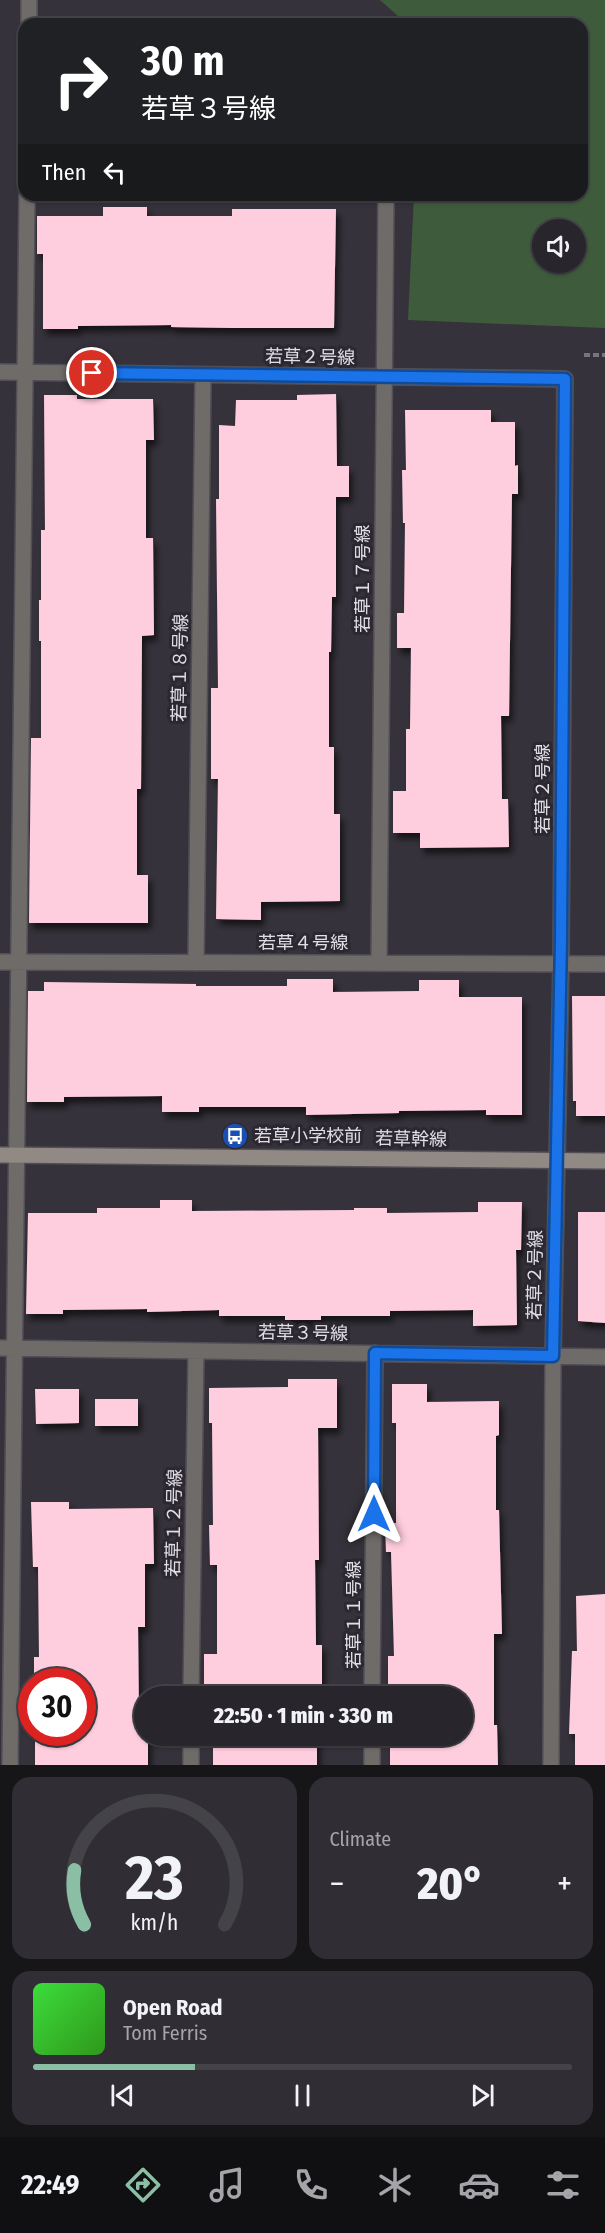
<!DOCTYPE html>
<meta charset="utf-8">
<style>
:root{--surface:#28262c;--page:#302e34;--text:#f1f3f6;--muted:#a5a5a9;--line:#444348;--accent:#8abfa5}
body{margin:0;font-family:"Fira Sans Condensed","Noto Sans JP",sans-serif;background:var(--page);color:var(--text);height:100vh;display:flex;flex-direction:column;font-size:22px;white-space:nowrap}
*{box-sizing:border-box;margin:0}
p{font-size:20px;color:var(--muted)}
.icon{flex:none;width:33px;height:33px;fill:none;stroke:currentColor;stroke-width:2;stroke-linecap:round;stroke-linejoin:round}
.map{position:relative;height:1765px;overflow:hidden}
.side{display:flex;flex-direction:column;gap:12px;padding:12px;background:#161518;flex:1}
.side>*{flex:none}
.top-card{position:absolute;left:18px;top:18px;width:570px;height:183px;border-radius:18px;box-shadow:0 2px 4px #0004,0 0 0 2px var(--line);background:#202124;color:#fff;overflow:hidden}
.buttons{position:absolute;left:532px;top:219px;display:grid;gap:12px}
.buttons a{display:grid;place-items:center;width:54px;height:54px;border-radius:50%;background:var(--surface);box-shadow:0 2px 4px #0004,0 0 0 2px var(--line);font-size:30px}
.speed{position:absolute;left:18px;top:1668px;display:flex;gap:12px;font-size:30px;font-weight:700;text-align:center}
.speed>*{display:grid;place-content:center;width:78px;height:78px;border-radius:50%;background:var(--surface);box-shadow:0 2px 4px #0004,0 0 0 2px var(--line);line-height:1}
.speed .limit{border:9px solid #d22;background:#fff;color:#111}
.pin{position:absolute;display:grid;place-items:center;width:51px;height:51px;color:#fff;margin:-26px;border:3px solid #fff;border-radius:50%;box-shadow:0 2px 6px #0007}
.me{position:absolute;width:66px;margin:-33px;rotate:0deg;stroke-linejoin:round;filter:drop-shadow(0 0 4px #0008)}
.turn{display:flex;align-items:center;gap:21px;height:126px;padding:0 24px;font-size:27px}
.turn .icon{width:78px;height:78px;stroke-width:2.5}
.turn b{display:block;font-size:42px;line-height:51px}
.then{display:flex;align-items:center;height:57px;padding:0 24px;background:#0003;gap:12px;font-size:22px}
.big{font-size:45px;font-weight:800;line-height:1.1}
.side .tile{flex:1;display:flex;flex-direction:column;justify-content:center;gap:9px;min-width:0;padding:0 21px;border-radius:18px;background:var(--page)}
.side .dial{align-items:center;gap:0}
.dial svg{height:156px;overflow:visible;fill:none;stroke:var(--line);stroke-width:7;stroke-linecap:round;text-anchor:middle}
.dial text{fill:var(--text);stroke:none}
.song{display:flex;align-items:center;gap:18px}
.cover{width:72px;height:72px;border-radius:9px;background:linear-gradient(135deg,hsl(120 70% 55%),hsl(110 70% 35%))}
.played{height:6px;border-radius:3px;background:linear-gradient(90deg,var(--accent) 30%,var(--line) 30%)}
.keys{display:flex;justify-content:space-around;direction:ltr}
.heat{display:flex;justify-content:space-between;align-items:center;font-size:33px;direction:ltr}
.side .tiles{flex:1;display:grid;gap:12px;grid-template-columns:1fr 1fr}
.tile:last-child{grid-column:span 2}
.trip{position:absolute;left:134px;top:1686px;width:339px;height:60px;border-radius:30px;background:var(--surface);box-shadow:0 2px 4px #0004,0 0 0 2px var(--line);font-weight:800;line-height:60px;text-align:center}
.dock{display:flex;height:96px;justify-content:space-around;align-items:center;background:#100f12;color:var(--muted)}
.dock .icon{width:42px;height:42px}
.dock .on{color:var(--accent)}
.dock b{font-size:27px;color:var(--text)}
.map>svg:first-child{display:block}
.green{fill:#3e5c3c;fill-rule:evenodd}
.building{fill:#fecdde;filter:url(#shadow)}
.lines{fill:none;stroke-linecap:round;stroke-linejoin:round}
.street-casing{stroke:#514e56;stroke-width:18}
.secondary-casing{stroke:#514e56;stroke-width:18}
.path{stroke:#77747c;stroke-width:4;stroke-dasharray:6 3;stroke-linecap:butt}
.street{stroke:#6f6b68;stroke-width:15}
.secondary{stroke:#908984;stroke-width:15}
.route-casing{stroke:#114b97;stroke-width:15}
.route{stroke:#1a73e8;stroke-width:10}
.labels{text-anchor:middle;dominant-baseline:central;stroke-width:6;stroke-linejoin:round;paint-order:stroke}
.street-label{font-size:18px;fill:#e1dee4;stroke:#2c2831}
.poi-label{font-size:18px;fill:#e1dee4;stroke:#2c2831;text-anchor:start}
</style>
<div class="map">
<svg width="605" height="1765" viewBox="0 0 605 1765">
<defs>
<filter id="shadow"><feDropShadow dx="3.5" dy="6" stdDeviation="3" flood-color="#0009"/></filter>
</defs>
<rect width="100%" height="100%" fill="#36323b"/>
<!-- green -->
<path class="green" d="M 380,0 L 605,0 L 605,328 L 408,320 L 414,195 L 582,195 L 582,24 L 407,24 ZM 543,230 L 576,230 L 576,262 L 543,262 Z"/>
<!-- building -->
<path class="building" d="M 103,207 L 147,207 L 147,216 L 232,216 L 232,209 L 336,209 L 334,328 L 231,328 L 171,327 L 171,325 L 78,326 L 78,329 L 43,329 L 43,254 L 37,254 L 37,216 L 103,216 Z
M 336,394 L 337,466 L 349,466 L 349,497 L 336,497 L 336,597 L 332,597 L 331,652 L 329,652 L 329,747 L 334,747 L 334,814 L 340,814 L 340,901 L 261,902 L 261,920 L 216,919 L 218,779 L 211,779 L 211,688 L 218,688 L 216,499 L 219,499 L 219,425 L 235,426 L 236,400 L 297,400 L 297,395 Z
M 44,395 L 77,395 L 77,399 L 153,399 L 154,440 L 146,440 L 146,538 L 153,538 L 154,635 L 142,636 L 141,789 L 137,789 L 137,875 L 148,875 L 148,923 L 29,923 L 31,738 L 41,738 L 41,641 L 39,641 L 39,600 L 41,600 L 41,530 L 45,530 Z
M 405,410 L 491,410 L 491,422 L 515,422 L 515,466 L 518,465 L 518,494 L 512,494 L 509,716 L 501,716 L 502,799 L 508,799 L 509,847 L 420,848 L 420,833 L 393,833 L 393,791 L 406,791 L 406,729 L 410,729 L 411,648 L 397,648 L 397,613 L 404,613 L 405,523 L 403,523 L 402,470 L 406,470 Z
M 287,979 L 333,979 L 333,992 L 419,991 L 419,980 L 459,980 L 459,997 L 522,997 L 522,1115 L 486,1115 L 486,1110 L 399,1111 L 399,1113 L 306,1115 L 306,1107 L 199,1107 L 199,1112 L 162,1112 L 162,1096 L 64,1097 L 64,1102 L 27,1102 L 28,991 L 44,991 L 44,982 L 196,984 L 196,986 L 287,986 Z
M 572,996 L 605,996 L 605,1116 L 576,1116 L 576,1101 L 573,1101 Z
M 160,1200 L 192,1200 L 192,1211 L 354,1210 L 354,1208 L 387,1208 L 387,1213 L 478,1212 L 478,1202 L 522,1202 L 521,1250 L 516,1250 L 517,1325 L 473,1326 L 473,1310 L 390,1311 L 390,1316 L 321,1316 L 321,1320 L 285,1320 L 285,1316 L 219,1316 L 219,1310 L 147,1312 L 147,1309 L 63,1310 L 63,1314 L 26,1314 L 28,1213 L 97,1213 L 97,1208 L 160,1208 Z
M 578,1212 L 605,1212 L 605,1323 L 578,1321 Z
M 288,1379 L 337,1379 L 337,1428 L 318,1428 L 319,1560 L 315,1560 L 316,1645 L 322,1645 L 322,1696 L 204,1696 L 204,1654 L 217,1654 L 217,1565 L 210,1565 L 209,1525 L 213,1525 L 212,1423 L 209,1423 L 209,1388 L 288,1387 Z
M 392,1384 L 427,1384 L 427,1402 L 499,1401 L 499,1435 L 496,1436 L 496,1510 L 499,1510 L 502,1634 L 494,1634 L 494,1725 L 497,1725 L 498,1765 L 390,1765 L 390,1736 L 462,1736 L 462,1696 L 388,1696 L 388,1656 L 394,1656 L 391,1552 L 386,1552 L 385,1523 L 396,1523 L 396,1423 L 392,1423 Z
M 35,1389 L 79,1389 L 79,1423 L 36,1424 Z
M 95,1399 L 138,1399 L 138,1426 L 95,1426 Z
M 31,1502 L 69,1502 L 69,1509 L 153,1508 L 154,1564 L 145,1564 L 145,1627 L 138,1627 L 139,1714 L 144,1714 L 144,1736 L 148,1736 L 148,1765 L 35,1765 L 35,1732 L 82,1732 L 82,1682 L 34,1682 L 34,1657 L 39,1657 L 38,1567 L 33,1567 Z
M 605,1594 L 605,1765 L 575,1765 L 575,1734 L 569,1734 L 572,1651 L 577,1651 L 576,1596 Z
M 213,1736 L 317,1736 L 317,1765 L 213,1765 Z"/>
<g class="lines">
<!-- street casing -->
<g class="street-casing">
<path id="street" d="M 29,24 L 29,0
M 0,372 L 565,379 L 561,963 L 553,1356 L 551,1765
M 0,962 L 605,964
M 196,963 L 203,375
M 379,963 L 386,195
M 0,1348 L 605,1357
M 191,1696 L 196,1351
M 372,1696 L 375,1353
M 10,1765 L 27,195
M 191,1765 L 191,1736
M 372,1765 L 372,1736"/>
</g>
<!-- secondary casing -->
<g class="secondary-casing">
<path id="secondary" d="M 0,1155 L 605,1161"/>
</g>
<!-- path -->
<path class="path" d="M 584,355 L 605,355"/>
<!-- street -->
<use href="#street" class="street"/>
<!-- secondary -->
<use href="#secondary" class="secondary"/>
</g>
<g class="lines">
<!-- route casing -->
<g class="route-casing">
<path id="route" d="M 92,373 L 565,379 L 561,940 L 553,1356 L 375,1353 L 374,1514"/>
</g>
<!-- route -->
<use href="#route" class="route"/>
</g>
<!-- icons -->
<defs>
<g id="bus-disc" transform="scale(1.35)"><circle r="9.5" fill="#1a4fb4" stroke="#2c2831"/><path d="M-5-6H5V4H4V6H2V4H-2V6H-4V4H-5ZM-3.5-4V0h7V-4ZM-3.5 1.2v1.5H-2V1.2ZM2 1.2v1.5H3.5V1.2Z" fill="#fff"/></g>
</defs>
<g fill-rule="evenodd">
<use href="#bus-disc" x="235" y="1136"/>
</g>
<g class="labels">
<!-- street labels -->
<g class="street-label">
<text transform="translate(310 357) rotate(1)">若草２号線</text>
<text transform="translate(363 579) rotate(-90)">若草１７号線</text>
<text transform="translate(180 668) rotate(-89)">若草１８号線</text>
<text transform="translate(543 789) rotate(-90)">若草２号線</text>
<text x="303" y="943">若草４号線</text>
<text transform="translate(411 1139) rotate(1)">若草幹線</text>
<text transform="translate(535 1275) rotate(-89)">若草２号線</text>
<text transform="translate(303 1333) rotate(1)">若草３号線</text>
<text transform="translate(174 1523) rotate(-89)">若草１２号線</text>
<text transform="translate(354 1615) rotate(-90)">若草１１号線</text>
</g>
<!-- poi labels -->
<g class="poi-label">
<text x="254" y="1136">若草小学校前</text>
</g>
</g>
</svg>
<div class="buttons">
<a><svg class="icon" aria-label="sound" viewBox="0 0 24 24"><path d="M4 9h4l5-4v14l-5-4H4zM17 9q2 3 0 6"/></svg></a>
</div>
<div class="speed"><div class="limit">30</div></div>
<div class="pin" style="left:92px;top:373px;background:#d93025"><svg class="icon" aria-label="arrive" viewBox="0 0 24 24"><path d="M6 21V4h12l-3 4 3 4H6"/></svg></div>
<svg class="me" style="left:374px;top:1514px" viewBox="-20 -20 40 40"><path d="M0-17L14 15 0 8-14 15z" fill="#1a73e8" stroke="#fff" stroke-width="4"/></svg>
<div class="trip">22:50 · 1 min · 330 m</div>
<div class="top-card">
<div class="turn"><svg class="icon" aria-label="right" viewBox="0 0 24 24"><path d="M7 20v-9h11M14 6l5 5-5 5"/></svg><div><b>30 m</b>若草３号線</div></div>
<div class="then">Then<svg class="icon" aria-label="left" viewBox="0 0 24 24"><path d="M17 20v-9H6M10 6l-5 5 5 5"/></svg></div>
</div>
</div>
<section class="side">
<div class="tiles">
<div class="tile dial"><svg viewBox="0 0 100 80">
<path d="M14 69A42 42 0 1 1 86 69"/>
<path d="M14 69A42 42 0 0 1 9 41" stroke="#8abfa5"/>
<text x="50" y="56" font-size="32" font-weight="700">23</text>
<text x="50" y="72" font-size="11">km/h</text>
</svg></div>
<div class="tile"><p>Climate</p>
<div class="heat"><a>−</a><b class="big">20°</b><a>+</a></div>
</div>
<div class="tile">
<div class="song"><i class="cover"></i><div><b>Open Road</b><p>Tom Ferris</p></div></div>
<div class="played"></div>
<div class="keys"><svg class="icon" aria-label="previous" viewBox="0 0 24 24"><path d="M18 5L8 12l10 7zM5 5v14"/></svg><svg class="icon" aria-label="pause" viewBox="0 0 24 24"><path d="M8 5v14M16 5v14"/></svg><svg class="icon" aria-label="next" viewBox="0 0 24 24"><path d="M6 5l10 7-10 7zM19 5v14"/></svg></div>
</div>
</div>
</section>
<nav class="dock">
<b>22:49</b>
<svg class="icon on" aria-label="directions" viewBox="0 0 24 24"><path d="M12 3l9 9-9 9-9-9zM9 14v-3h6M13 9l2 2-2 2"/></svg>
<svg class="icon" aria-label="music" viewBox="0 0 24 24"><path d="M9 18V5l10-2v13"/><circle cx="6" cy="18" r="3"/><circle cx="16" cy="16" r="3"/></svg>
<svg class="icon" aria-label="phone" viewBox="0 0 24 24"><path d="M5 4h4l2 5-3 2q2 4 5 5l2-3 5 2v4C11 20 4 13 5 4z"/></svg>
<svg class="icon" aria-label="climate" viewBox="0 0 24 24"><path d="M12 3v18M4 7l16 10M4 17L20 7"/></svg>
<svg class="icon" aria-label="car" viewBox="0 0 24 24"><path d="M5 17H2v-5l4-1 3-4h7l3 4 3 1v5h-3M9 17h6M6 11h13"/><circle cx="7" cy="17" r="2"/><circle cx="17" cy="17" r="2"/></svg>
<svg class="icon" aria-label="filters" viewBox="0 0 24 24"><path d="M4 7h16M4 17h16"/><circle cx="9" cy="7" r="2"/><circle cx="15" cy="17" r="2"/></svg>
</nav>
